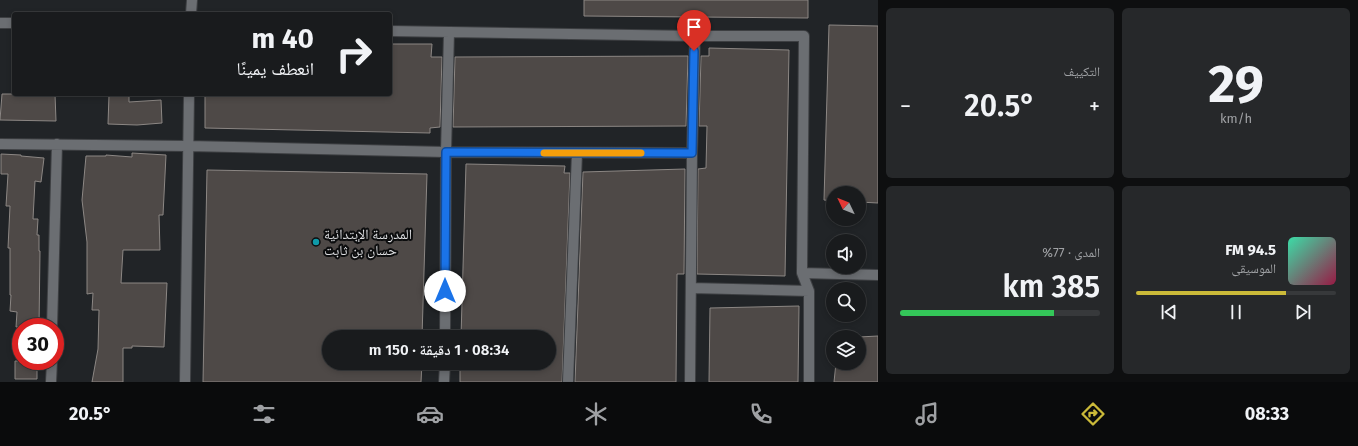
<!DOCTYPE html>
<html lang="ar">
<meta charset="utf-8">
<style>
:root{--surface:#191b1d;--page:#26282a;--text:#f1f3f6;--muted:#9fa1a4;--line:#37393b;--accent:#cbba39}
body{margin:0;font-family:"Fira Sans","Noto Naskh Arabic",sans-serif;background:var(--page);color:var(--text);direction:rtl;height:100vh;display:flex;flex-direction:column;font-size:15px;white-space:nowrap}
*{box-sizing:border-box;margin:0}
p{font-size:13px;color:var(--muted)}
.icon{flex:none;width:22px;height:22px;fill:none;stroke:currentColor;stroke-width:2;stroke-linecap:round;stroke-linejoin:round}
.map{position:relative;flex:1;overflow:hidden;direction:ltr}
.side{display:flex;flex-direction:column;gap:8px;padding:8px;background:#0e0f10;width:480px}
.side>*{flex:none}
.top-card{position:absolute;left:12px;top:12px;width:380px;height:84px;border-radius:4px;box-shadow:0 2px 6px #0003,0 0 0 1px var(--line);direction:rtl;background:#191b1d;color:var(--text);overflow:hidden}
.needle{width:26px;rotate:313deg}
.tools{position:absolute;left:826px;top:186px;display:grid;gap:8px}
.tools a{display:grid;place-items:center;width:40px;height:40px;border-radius:50%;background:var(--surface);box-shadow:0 2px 6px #0003,0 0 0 1px var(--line);font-size:20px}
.speed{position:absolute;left:12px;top:318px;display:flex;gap:8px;font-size:20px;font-weight:700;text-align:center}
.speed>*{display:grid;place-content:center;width:52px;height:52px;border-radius:50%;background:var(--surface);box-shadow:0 2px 6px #0003,0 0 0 1px var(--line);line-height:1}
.speed .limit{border:6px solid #d22;background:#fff;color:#111}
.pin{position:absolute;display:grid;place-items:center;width:34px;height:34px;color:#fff;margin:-41px -17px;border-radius:50% 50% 50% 0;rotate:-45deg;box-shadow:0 0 4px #0007}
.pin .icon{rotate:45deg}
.me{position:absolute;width:44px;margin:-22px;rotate:0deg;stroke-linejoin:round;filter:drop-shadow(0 0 3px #0008)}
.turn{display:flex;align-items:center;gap:14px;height:84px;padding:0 12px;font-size:18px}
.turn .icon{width:52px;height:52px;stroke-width:2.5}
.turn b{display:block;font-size:28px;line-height:34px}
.big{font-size:30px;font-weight:600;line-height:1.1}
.side .widget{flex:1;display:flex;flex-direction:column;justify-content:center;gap:6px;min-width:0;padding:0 14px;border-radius:6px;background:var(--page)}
.side .dial{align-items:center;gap:0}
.dial b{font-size:52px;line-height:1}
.song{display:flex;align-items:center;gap:12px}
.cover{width:48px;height:48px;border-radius:6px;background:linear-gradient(135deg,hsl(160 70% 55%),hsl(340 70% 35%))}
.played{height:4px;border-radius:2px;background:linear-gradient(90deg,var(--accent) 75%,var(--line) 75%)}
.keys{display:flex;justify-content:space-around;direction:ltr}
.heat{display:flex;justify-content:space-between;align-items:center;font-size:22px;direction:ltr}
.charge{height:6px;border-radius:3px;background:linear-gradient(90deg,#34c759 77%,var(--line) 0)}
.side .tiles{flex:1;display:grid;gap:8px;grid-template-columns:repeat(2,1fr)}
.trip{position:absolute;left:322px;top:330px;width:234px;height:40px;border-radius:20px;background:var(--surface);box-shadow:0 2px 6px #0003,0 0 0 1px var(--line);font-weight:600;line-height:40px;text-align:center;direction:rtl}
.tabs{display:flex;height:64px;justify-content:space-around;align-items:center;background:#0a0b0c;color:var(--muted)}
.tabs .icon{width:28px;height:28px}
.tabs .current{color:var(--accent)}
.tabs b{font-size:18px;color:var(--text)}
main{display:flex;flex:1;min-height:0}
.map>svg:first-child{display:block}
.building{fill:#4e4947;stroke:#8c8784}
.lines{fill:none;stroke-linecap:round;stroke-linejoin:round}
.street-casing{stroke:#3d3f42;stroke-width:12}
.street{stroke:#6b6e72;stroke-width:10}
.route-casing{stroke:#114b97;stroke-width:10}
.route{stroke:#1a73e8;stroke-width:7}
.slow{stroke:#f59e0b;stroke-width:7}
.culture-dot{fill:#0f9aa8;stroke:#0c0d0e;stroke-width:1.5}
.labels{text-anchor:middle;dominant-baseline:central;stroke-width:4;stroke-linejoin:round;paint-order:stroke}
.poi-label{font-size:14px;fill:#dddee1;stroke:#0c0d0e;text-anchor:start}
</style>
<main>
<section class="side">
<div class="tiles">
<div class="widget dial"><b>29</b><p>km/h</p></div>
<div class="widget"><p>التكييف</p>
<div class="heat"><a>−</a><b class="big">20.5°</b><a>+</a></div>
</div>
<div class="widget">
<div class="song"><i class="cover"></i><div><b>94.5 FM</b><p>الموسيقى</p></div></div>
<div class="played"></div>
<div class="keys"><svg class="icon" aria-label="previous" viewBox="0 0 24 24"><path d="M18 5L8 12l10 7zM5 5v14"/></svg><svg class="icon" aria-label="pause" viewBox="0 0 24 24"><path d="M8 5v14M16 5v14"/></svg><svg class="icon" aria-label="next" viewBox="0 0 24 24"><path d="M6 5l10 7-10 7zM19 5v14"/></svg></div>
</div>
<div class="widget"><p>المدى · 77%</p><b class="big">385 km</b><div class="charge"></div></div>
</div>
</section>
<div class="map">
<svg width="878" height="382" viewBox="0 0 878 382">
<rect width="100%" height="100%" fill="#212427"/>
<!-- building -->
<path class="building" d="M 584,0 L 808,0 L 808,18 L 584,16 Z
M 829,25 L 878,26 L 878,203 L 859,202 L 859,193 L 833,193 L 833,201 L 824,200 Z
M 390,44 L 432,44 L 431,57 L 442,57 L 440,127 L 430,128 L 430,133 L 205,128 L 205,94 L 390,94 Z
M 709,48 L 789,50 L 785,276 L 697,274 L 698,169 L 706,168 L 707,126 L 699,126 L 701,56 L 709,56 Z
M 688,56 L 686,126 L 453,127 L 455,57 Z
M 2,94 L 55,94 L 56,121 L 0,120 Z
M 109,95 L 129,95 L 129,102 L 161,100 L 162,123 L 137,125 L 108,124 Z
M 132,153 L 166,155 L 163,215 L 159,215 L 160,250 L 123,250 L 121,283 L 167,283 L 164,347 L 132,346 L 132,348 L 123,348 L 123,382 L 92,382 L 98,349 L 99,310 L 92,310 L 93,293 L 87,294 L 87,242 L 82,200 L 86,156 L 106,156 L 106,155 L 132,157 Z
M 1,154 L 21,155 L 21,156 L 44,158 L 41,182 L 35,181 L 33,219 L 38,219 L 37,235 L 39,235 L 39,251 L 40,251 L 39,327 L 16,327 L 17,312 L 10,311 L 11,295 L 10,295 L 10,248 L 8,248 L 10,206 L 6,206 L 8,174 L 1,174 Z
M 466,164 L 565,166 L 564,173 L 570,173 L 562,382 L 460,382 L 460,363 L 549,363 L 549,337 L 461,337 Z
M 685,169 L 684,274 L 677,274 L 676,382 L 575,382 L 583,172 Z
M 207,170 L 427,174 L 422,337 L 329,337 L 329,363 L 422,363 L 421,382 L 203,382 Z
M 799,306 L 798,382 L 709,382 L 710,308 Z
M 878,336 L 878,382 L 834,382 L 836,363 L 859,363 L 859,337 Z
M 15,361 L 37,361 L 37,379 L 15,379 Z"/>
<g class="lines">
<!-- street casing -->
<g class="street-casing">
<path id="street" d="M 191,14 L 192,0
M 0,23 L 14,23
M 390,31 L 695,36 L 804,36 L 802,273 L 809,291 L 809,382
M 0,144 L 188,146 L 446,152 L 692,153 L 690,382
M 692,153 L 695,36
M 802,273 L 878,275
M 691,288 L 809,291
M 52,327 L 57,144
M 445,337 L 446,152 L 449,32
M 51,382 L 52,361
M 185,382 L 189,94
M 444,382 L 445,363
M 568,382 L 577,153"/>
</g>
<!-- street -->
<use href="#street" class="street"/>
</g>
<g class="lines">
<!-- route casing -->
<g class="route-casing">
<path id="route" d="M 445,291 L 446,152 L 692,153 L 694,51"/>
</g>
<!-- route -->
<use href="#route" class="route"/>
<!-- slow -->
<path class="slow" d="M 544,153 L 641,153"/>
</g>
<!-- markers -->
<circle class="culture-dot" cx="316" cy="242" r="4"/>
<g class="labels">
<!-- poi labels -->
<g class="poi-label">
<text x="324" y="234">المدرسة الإبتدائية<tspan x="324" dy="16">حسان بن ثابت</tspan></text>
</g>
</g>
</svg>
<div class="tools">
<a><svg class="needle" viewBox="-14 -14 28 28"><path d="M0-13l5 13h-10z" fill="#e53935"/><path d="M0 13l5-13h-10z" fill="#9fa1a4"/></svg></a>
<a><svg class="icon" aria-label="sound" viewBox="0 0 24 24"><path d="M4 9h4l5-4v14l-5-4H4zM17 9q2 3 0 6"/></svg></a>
<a><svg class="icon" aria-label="search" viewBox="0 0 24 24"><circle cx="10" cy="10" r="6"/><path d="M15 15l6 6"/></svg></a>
<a><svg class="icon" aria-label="layers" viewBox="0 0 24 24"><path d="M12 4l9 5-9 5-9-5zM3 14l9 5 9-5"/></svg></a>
</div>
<div class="speed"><div class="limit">30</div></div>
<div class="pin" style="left:694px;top:51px;background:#d93025"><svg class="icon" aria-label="arrive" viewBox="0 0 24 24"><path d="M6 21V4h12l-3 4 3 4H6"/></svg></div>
<svg class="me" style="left:445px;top:291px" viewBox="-20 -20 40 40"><circle r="19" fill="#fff"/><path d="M0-13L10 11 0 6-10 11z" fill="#1a73e8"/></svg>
<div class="trip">08:34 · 1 دقيقة · 150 m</div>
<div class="top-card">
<div class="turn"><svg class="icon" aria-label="right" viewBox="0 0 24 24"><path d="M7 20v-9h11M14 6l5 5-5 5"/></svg><div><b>40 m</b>انعطف يمينًا</div></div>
</div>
</div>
</main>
<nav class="tabs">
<b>08:33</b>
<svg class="icon current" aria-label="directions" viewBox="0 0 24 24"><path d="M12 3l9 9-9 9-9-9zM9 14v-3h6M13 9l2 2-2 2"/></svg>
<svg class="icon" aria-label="music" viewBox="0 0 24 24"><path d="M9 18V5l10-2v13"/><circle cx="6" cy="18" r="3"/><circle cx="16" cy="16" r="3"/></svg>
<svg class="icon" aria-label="phone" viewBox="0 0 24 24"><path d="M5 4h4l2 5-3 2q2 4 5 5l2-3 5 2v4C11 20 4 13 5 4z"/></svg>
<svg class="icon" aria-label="climate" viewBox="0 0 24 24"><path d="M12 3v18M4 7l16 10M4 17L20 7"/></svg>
<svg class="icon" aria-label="car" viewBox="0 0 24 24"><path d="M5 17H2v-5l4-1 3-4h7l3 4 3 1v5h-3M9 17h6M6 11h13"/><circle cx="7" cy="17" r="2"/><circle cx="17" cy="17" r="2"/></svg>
<svg class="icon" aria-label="filters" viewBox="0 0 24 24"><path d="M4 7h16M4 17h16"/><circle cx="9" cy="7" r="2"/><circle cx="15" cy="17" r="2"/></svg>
<b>20.5°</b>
</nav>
